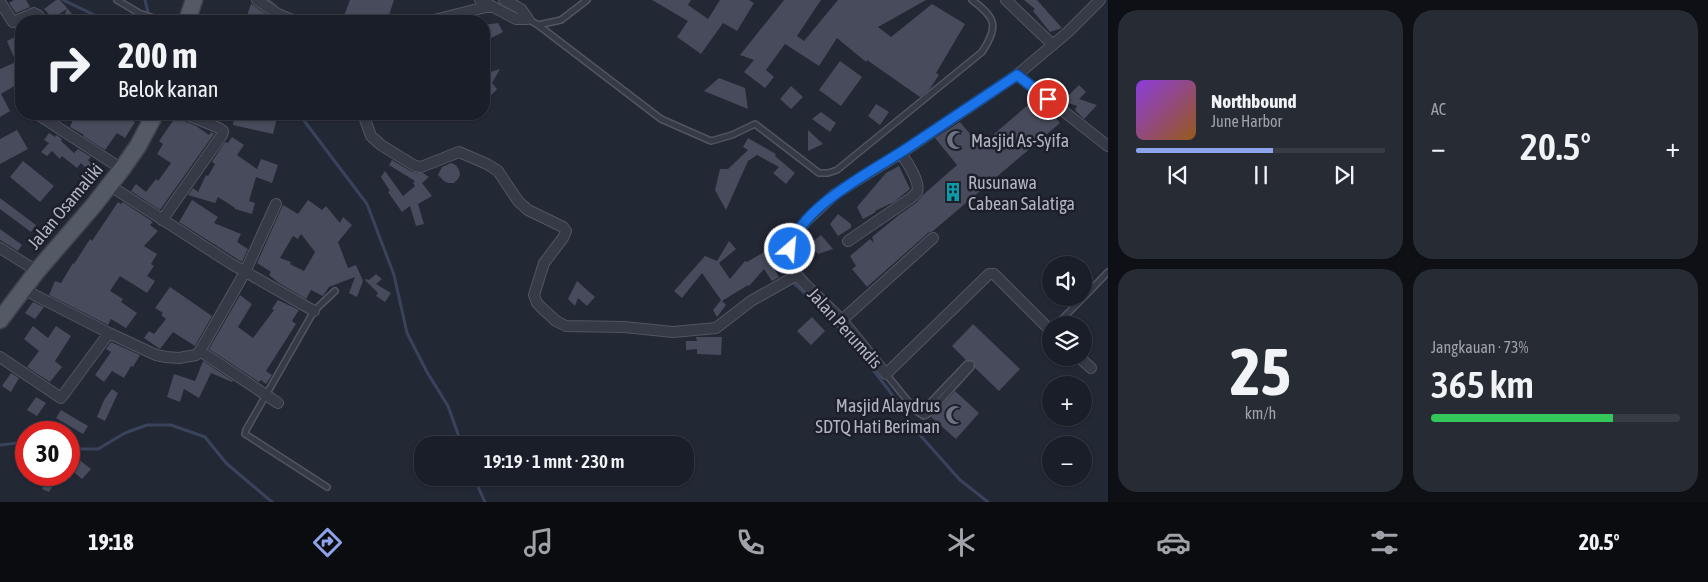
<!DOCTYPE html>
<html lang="id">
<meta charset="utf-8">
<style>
:root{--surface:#1a1e28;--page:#272b34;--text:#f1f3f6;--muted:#9fa2a8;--line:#383c45;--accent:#8ea4ea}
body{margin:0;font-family:"Asap Condensed",sans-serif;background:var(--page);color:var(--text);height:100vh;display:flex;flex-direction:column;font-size:19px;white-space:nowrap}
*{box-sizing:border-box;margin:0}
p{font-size:16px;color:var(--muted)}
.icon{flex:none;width:28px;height:28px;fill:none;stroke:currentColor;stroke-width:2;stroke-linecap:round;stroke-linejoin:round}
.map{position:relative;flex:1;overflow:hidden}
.side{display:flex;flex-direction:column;gap:10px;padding:10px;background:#0e1016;width:600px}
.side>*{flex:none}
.top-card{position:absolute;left:15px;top:15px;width:475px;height:105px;border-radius:20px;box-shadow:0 1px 4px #0004,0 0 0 1px var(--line);background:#1a1e28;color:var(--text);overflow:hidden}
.tools{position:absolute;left:1042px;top:256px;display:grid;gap:10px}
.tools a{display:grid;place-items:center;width:50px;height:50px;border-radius:50%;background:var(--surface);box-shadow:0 1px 4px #0004,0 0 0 1px var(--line);font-size:25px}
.speed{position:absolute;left:15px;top:421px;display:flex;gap:10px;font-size:25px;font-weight:700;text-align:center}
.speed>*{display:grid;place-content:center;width:65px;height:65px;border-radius:50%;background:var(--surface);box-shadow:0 1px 4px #0004,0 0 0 1px var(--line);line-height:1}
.speed .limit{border:8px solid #d22;background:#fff;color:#111}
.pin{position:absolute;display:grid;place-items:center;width:42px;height:42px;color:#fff;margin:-21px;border:2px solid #fff;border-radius:50%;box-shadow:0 1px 5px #0007}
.me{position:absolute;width:55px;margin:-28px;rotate:27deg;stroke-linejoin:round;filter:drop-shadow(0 0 4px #0008)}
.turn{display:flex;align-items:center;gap:18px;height:105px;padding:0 20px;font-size:22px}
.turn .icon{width:65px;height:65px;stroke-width:2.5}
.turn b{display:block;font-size:35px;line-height:42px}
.big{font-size:38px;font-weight:600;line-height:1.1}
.side .tile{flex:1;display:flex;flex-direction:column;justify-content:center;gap:8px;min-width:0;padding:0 18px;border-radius:20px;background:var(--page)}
.side .dial{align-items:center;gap:0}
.dial b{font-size:65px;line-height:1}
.song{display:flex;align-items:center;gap:15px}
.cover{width:60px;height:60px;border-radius:8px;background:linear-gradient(135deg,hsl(270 70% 55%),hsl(30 70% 35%))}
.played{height:5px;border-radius:2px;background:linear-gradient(90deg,var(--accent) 55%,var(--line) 55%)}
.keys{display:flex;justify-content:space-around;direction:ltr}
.heat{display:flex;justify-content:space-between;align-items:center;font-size:28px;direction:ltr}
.charge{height:8px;border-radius:4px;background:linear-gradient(90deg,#34c759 73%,var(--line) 0)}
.side .tiles{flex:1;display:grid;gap:10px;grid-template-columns:repeat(2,1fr)}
.trip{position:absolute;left:414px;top:436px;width:280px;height:50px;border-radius:20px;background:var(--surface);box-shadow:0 1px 4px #0004,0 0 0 1px var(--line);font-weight:600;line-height:50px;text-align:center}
.menu{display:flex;height:80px;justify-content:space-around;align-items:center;background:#0a0c10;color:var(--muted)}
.menu .icon{width:35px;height:35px}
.menu .on{color:var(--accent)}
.menu b{font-size:22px;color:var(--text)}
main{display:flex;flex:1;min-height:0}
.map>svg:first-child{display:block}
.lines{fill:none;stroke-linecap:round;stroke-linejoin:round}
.stream{stroke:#3a435c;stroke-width:3}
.building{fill:#474b5b;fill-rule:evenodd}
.lane-casing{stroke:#515560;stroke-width:8}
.street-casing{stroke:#515560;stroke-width:12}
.primary-casing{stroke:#3f434f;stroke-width:19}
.lane{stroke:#363a46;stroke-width:5}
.street{stroke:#363a46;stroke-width:10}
.primary{stroke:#545966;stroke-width:16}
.route-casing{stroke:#114b97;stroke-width:12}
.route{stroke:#1a73e8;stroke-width:9}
.labels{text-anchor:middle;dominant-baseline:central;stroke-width:5;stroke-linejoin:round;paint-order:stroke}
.poi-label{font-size:18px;fill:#b1b5c2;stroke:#1c1f2a;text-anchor:start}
.street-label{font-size:18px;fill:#b1b5c2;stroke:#1c1f2a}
</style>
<main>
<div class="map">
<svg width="1108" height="502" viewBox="0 0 1108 502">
<rect width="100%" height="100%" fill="#232835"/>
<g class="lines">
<!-- stream -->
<path class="stream" d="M 63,0 L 107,21
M 145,0 L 150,21
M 268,0 L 275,6
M 296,17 L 302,20 L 314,21
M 299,114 L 367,204 L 394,275 L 407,333 L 427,372 L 448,406 L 462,445
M 790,280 L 824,311 L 858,351 L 888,389 L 919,434 L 960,480 L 988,502
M 0,445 L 26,442
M 69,449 L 98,449 L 125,433 L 147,425 L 171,425 L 205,437 L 226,463 L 272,502
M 474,478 L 485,502"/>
</g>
<!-- building -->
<path class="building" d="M 14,0 L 26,0 L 30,7 L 16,13 L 9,3 Z
M 56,0 L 60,0 L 73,15 L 70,21 L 62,21 L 67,9 L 53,18 L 44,9 Z
M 350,0 L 394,0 L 387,21 L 342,21 Z
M 652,0 L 691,0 L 688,5 L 708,19 L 720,0 L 749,0 L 754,3 L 737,31 L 723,23 L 701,54 L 677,37 L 688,21 Z
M 784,0 L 821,0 L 797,36 L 804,41 L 838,0 L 926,0 L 878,27 L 891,37 L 932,4 L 965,24 L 936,73 L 939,75 L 929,90 L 920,97 L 867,60 L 866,62 L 837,38 L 819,66 L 785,44 L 766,70 L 774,77 L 765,88 L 744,72 L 754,60 L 740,55 Z
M 1024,0 L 1037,0 L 1062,28 L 1050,32 L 1033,11 L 1035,9 Z
M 251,4 L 266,14 L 263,21 L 245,21 Z
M 498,23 L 503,32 L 491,38 L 490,34 L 484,35 L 484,25 Z
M 21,26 L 21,82 L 1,94 L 10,111 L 0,117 L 0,69 L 16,62 L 7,41 L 19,35 L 15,28 Z
M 840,61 L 862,77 L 841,106 L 819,90 Z
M 500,69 L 492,83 L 497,89 L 484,103 L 484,74 Z
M 719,78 L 745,88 L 748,109 L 704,91 Z
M 1079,85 L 1086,92 L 1079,99 L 1097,105 L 1084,119 L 1075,110 L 1077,106 L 1063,101 Z
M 791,86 L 803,97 L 791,109 L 780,99 Z
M 1036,98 L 1046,106 L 1060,123 L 933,231 L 928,233 L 867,287 L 852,269 L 856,266 L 850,256 L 870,239 L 874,243 L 872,237 L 899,215 L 916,203 L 924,194 L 957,165 L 935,138 L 960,122 L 980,146 Z
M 876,104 L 889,112 L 880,125 L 868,116 Z
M 821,112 L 836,123 L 830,132 L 812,119 Z
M 61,114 L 130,114 L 128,117 L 135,122 L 125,138 L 117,133 L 105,150 L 83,136 L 84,135 L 70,127 L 73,120 Z
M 235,114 L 278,114 L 273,134 L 233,125 Z
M 177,115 L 182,120 L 196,126 L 209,135 L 211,132 L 214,134 L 160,210 L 131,191 L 136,184 L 146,192 L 156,179 L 158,181 L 171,163 L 157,154 L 163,144 L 159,141 Z
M 17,130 L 28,149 L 0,164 L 0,139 Z
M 808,130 L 823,144 L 808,151 Z
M 49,133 L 55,137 L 56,135 L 58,136 L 62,139 L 61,141 L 74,153 L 78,149 L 91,157 L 88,160 L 95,168 L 89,172 L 81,163 L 77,168 L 62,156 L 60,159 L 52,151 L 47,156 L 41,152 L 49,143 L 44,140 Z
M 232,137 L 244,145 L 237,155 L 257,169 L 261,159 L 278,165 L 272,183 L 256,177 L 249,201 L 255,203 L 252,214 L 235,209 L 235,208 L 218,197 L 215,203 L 188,195 L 193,188 L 198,192 L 206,175 L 208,176 L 215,164 L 212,162 L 213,160 L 225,142 L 228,143 Z
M 748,138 L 776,154 L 775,156 L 795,173 L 786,184 L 773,173 L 779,167 L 757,155 L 748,161 L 726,210 L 715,190 L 720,169 L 728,169 L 748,150 L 743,147 Z
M 392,160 L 412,172 L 423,173 L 429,177 L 422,183 L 432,196 L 418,204 L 424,224 L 416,226 L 410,206 L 402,212 L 388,192 L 390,191 L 381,177 L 385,171 L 403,196 L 415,186 L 413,183 L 415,181 L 389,165 Z
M 23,161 L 54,186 L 40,202 L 10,177 Z
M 451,163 L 456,165 L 459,170 L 460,175 L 458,179 L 454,183 L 448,183 L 444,181 L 438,175 L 442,167 Z
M 899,166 L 910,189 L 894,202 L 875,211 L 876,212 L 863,219 L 857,207 L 886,173 Z
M 0,198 L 36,225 L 31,232 L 0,209 Z
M 192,200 L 218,217 L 214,223 L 241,234 L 237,242 L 248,249 L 242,262 L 179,222 Z
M 308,200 L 322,210 L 326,206 L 340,223 L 343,217 L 352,225 L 338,242 L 348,268 L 356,265 L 363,281 L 357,297 L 349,293 L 355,277 L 329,287 L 323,296 L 311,290 L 306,299 L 279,283 L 269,275 L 271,272 L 257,263 L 283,205 L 298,214 ZM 301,234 L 315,252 L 304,271 L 290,264 L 291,262 L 280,258 L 293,236 L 298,239 Z
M 118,202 L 121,204 L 123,202 L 153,222 L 150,225 L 158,231 L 144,246 L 157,254 L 151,264 L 154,266 L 147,276 L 155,281 L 147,293 L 120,276 L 110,291 L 123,299 L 121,302 L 137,313 L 126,328 L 111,319 L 108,325 L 49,295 L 55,281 L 61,283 L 73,263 L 74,264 L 90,239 L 92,241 Z
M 838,214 L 851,224 L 851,228 L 838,236 L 830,224 Z
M 0,229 L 22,245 L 18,251 L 0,240 Z
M 821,235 L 833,249 L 818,254 L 810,244 Z
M 729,241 L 736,249 L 719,263 L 730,279 L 745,261 L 747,262 L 774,246 L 783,255 L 770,262 L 779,277 L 772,281 L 764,269 L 749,286 L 748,285 L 722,301 L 726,305 L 717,317 L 713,310 L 721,300 L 702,273 L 682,298 L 674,291 L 705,256 L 717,261 Z
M 376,274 L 382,279 L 376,284 L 391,293 L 385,302 L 376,296 L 378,293 L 365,280 L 366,279 L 369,280 Z
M 577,281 L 595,297 L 587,306 L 578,298 L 575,306 L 568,299 Z
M 170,287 L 212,316 L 195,346 L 173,332 L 160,349 L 144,338 L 149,331 L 154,334 L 166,319 L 161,315 L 163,313 L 155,308 Z
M 240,295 L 252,304 L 238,327 L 253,338 L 274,310 L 272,309 L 278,300 L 299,310 L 292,321 L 296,324 L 266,371 L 272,375 L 266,384 L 261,380 L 259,382 L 209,349 Z
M 33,302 L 44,307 L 35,319 L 25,313 Z
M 812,317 L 825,331 L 811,345 L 797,331 Z
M 973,324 L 1020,369 L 999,391 L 975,368 L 974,361 L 966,360 L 952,346 Z
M 33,326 L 48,338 L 56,326 L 71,336 L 55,361 L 62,367 L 50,382 L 27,367 L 39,351 L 24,339 Z
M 696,337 L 722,337 L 721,355 L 697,354 L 697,349 L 686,350 L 686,341 L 697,341 Z
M 111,342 L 140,355 L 133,367 L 131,366 L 124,378 L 112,371 L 104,382 L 95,375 L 111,352 L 106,349 Z
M 203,361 L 233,381 L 232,382 L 211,373 L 199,398 L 184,389 L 180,402 L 167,397 L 174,374 L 195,381 Z
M 11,373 L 19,378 L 11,392 L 2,386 Z
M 112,389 L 118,393 L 105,421 L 97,417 L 104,400 Z
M 955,391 L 979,413 L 956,439 L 931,417 Z
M 36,397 L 46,403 L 37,416 L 27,410 Z
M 61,410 L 88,426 L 83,434 L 56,418 Z
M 78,459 L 91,469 L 82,479 L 70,469 Z
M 24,475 L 46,475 L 56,480 L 49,492 L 42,489 L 44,485 Z"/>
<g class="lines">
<!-- lane casing -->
<g class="lane-casing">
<path id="lane" d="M 117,0 L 139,13 L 163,21
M 528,19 L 538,25 L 661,119 L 711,141 L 732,135 L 755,124 L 819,173 L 828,173 L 837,170 L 982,52 C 999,26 996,18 972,0
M 538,25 L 561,20 L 587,0
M 1084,297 L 1108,272
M 1056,325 L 1083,298
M 886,374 L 916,411 L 924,416 L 928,414 L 971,367 L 971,364 L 967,364 L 928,405 L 916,411
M 327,487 L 245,434 L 246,430 L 314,311 L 335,291"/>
</g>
<!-- street casing -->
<g class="street-casing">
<path id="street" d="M 257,0 L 278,14 L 295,21
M 480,0 L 516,19 L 528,19 L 521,9 L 504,0
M 1006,0 L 1053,45
M 0,2 L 13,22 L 34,13 L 38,15 L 42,21
M 430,21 L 490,6
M 1017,75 L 1108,146
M 37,114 L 122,169
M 363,114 L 371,136 L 381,145 L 415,166 L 421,167 L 459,152 L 487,164 L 498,171 L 518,201 L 528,210 L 563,227 L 566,231 L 563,238 L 544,263 L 534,295 L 537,303 L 544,310 L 556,321 L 566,326 L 624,327 L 673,332 L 716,328 L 751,301 L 797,275
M 109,185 L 230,263 L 314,311
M 162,220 L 222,135 L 223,131 L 219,128 L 185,114
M 848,241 L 911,198 C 913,196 916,194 917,192 C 921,182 906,161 901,153
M 0,248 L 37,271
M 23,289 L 109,333 L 156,355 L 166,357 L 179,358 L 196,355 L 200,351 L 245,272 L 276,204
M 842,320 L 933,238
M 1051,331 L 994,274 L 989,274 L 886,374 L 842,320 L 804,283 L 797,275 L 792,261 L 790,249 L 792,241 L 806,221 L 835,194 L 901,153 L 1017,75 L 1068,32 L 1100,0
M 200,351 L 278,403
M 0,357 L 61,398 L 109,333
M 1080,358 L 1091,368"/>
</g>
<!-- primary casing -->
<g class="primary-casing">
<path id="primary" d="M 187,21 L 194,0
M 0,320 L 37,271 L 94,205 L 122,169 L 138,146 L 155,114"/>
</g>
<!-- lane -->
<use href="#lane" class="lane"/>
<!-- street -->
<use href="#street" class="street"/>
<!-- primary -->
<use href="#primary" class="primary"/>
</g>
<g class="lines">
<!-- route casing -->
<g class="route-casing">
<path id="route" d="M 790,249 C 800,206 875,170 909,147 C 945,123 981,99 1017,75 L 1048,99"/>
</g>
<!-- route -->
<use href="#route" class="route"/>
</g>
<!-- icons -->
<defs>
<g id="mosque-bare" transform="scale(1.5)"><path d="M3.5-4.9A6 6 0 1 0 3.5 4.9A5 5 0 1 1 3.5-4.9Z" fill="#6b7280" stroke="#1c1f2a" stroke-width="2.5" paint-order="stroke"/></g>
<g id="building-bare" transform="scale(1.5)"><path d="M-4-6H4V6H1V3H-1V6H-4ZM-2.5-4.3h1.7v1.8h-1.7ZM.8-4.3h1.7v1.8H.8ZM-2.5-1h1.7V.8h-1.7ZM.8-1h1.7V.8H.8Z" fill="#0f9aa8" stroke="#1c1f2a" stroke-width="2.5" paint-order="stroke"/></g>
</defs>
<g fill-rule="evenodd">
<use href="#mosque-bare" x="956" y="140"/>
<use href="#building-bare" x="953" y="192"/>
<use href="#mosque-bare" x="955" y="415"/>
</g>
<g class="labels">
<!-- poi labels -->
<g class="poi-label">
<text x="971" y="140">Masjid As-Syifa</text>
<text x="968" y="182">Rusunawa<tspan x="968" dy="21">Cabean Salatiga</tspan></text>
<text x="940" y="405" text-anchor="end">Masjid Alaydrus<tspan x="940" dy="21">SDTQ Hati Beriman</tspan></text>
</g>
<!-- street labels -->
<g class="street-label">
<text transform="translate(65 206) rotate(-50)">Jalan Osamaliki</text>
<text transform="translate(845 328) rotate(48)">Jalan Perumdis</text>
</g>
</g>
</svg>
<div class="tools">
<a><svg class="icon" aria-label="sound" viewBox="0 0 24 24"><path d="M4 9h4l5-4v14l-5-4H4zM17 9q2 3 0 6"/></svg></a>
<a><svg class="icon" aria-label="layers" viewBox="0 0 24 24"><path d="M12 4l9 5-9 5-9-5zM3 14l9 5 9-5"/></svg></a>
<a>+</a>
<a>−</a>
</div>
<div class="speed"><div class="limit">30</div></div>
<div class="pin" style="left:1048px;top:99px;background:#d93025"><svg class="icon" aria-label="arrive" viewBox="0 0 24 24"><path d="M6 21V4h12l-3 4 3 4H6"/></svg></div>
<svg class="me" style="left:790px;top:249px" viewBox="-20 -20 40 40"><circle r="17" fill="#1a73e8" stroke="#fff" stroke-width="3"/><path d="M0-11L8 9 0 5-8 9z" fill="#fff"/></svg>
<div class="trip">19:19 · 1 mnt · 230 m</div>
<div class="top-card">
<div class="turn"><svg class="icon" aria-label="right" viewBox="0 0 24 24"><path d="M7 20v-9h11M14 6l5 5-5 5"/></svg><div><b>200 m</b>Belok kanan</div></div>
</div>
</div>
<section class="side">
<div class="tiles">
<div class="tile">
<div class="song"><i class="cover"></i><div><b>Northbound</b><p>June Harbor</p></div></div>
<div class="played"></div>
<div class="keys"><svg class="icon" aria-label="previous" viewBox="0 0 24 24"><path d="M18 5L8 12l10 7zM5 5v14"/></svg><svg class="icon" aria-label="pause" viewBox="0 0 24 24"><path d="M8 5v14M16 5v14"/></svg><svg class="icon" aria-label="next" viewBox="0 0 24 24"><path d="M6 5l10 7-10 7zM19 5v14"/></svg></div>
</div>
<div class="tile"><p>AC</p>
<div class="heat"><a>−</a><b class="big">20.5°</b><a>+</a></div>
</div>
<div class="tile dial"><b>25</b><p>km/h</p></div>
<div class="tile"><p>Jangkauan · 73%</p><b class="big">365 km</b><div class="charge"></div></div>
</div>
</section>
</main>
<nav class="menu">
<b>19:18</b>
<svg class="icon on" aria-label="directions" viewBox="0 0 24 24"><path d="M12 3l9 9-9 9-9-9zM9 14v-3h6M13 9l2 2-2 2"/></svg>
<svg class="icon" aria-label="music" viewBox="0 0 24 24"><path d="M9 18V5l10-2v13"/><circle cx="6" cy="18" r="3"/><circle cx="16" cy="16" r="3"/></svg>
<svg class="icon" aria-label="phone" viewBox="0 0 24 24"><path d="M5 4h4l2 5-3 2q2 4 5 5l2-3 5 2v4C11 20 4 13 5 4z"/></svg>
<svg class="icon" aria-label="climate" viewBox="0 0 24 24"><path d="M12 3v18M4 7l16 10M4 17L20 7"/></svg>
<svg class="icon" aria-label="car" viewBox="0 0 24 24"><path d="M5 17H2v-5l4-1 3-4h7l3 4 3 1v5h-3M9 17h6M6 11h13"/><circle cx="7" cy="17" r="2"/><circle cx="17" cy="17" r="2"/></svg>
<svg class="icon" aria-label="filters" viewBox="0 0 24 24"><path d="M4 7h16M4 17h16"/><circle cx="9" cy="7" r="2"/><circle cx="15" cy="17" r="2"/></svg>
<b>20.5°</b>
</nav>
